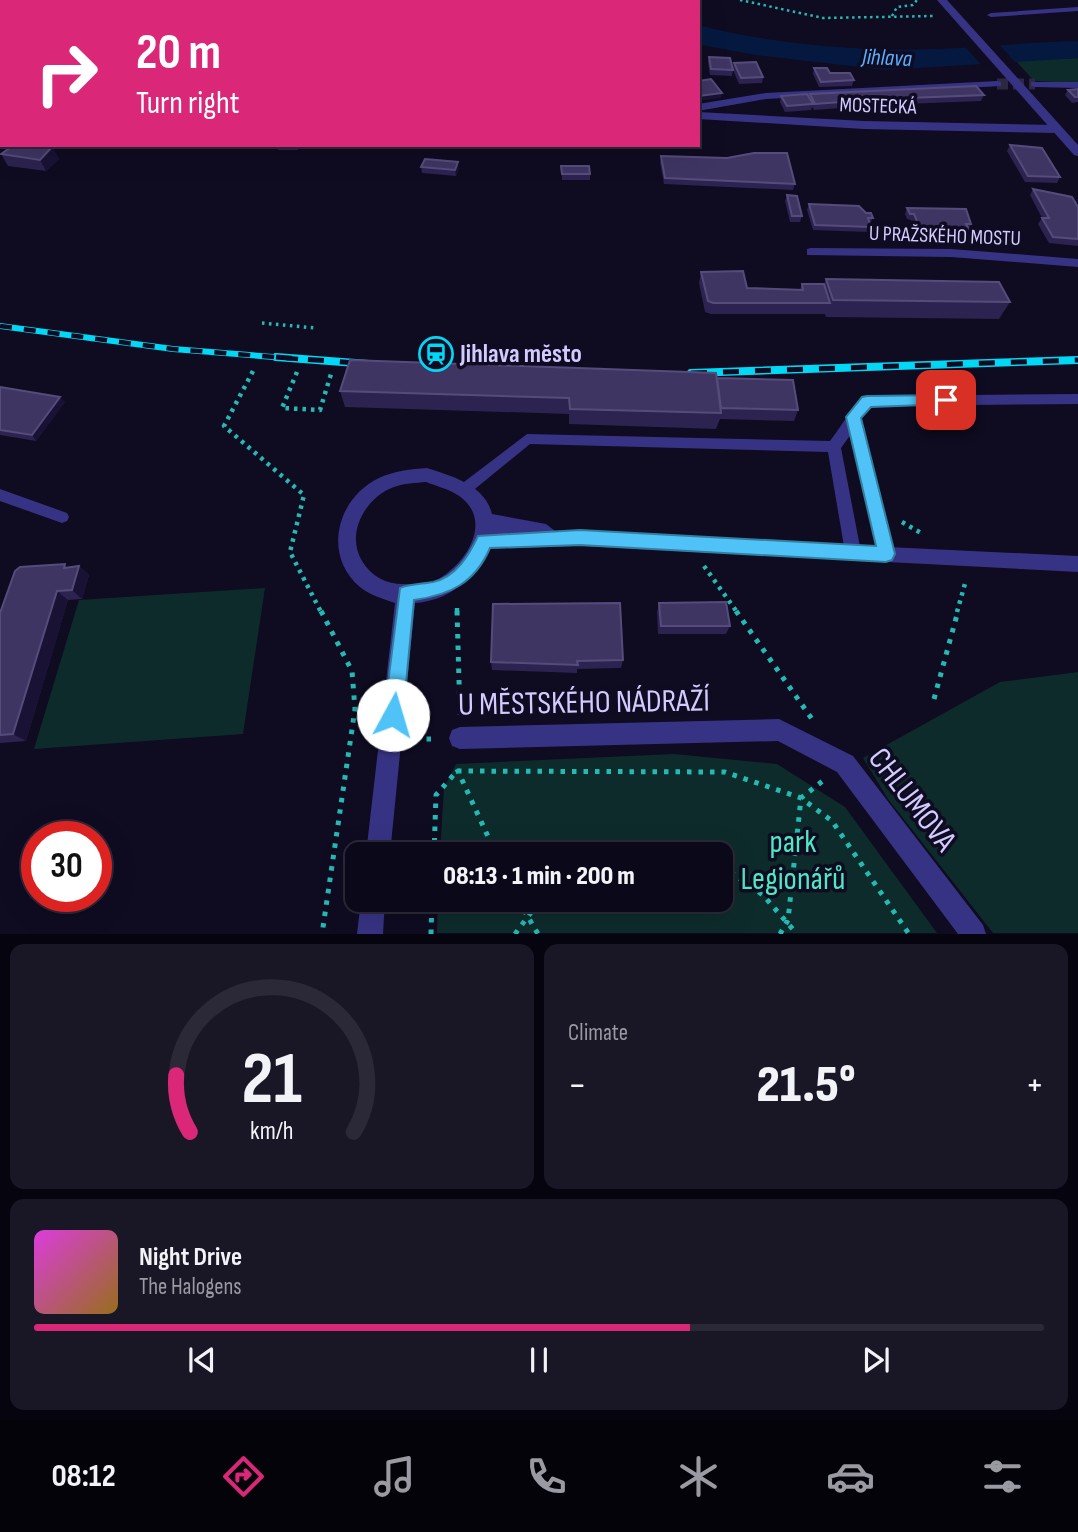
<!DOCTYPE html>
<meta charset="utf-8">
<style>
:root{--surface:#0b0819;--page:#191626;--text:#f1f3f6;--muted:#9a9aa2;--line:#2b2938;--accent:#db2777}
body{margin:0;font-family:"Sofia Sans Condensed",sans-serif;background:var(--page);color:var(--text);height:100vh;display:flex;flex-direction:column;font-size:26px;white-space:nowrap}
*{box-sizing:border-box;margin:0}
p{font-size:23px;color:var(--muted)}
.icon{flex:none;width:38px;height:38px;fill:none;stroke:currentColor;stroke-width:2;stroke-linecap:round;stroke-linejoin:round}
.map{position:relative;height:934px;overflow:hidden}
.side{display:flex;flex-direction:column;gap:10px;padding:10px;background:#06040e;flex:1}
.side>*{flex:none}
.banner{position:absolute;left:0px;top:0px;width:700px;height:147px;box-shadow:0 7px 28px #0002,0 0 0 2px var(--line);background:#db2777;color:#fff;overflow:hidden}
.speed{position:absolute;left:21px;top:821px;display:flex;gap:14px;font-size:35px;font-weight:700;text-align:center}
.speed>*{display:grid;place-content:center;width:91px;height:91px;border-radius:50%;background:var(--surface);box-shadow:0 7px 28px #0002,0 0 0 2px var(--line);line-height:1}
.speed .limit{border:10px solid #d22;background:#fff;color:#111}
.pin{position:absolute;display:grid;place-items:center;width:60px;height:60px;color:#fff;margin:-30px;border-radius:14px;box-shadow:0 4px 10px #0006}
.me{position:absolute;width:77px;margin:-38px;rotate:6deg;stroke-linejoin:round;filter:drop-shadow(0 0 5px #0008)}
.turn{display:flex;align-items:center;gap:24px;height:147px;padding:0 21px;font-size:32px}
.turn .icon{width:91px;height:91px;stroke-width:2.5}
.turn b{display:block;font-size:49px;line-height:60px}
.big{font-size:52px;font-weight:800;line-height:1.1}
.side .widget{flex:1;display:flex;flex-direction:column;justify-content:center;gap:10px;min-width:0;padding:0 24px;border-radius:14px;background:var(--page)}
.side .dial{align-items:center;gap:0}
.dial svg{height:182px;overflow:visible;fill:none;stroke:var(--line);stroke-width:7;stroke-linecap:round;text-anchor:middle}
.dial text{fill:var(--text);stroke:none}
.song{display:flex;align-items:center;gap:21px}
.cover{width:84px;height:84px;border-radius:10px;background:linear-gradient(135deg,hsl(300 70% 55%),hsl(40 70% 35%))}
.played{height:7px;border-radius:4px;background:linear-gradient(90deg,var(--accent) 65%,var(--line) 65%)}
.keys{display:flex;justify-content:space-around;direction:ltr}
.heat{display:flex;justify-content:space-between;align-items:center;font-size:38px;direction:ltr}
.side .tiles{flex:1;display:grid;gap:10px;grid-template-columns:1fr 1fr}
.widget:last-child{grid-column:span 2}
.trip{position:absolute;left:345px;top:842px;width:388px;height:70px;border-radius:14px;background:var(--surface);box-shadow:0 7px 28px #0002,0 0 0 2px var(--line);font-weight:800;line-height:70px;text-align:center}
.menu{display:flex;height:112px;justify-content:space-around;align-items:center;background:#04030a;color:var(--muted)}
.menu .icon{width:49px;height:49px}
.menu .selected{color:var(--accent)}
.menu b{font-size:32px;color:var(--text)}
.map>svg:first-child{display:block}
.green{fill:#0e2b2b}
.water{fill:#051940}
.pier{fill:#0f0b21}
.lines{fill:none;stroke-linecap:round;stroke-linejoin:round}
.minor-tunnel{stroke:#2c2842;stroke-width:11;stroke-dasharray:11 5;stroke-linecap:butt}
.path-far3{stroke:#24bab4;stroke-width:2.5;stroke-dasharray:2.5 3.5;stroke-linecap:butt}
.path-far2{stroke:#24bab4;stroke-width:3.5;stroke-dasharray:2.5 4.5;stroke-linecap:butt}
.path-far1{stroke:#24bab4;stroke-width:4.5;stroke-dasharray:3.5 5;stroke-linecap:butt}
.path{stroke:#24bab4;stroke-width:5;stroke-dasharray:4.5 7;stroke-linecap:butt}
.service{fill:#373384;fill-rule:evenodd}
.minor{fill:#373384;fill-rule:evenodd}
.tertiary{fill:#373384;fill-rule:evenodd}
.rail-far1-casing{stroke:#00d8f6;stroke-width:6}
.rail-casing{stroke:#00d8f6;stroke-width:8}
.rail-far1{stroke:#0f0b21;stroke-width:4.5;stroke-dasharray:12;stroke-linecap:butt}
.rail{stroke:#0f0b21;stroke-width:5;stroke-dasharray:16;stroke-linecap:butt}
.wall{fill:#2c2350}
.shaded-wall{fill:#191235}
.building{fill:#3e3563;stroke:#554c7b;stroke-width:2}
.route{fill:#4fc3f7;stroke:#337fa1;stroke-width:2}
.labels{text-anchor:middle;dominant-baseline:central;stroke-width:7;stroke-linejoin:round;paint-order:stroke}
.far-street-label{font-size:21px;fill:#d2cbff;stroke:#0f0b21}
.far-water-label{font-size:23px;font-style:italic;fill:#59afff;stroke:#0f0b21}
.poi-label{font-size:26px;font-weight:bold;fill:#d2cbff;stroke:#0f0b21;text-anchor:start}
.near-street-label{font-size:32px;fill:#d2cbff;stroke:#0f0b21}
.near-park-label{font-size:32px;fill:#4fe8c5;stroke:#0f0b21}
</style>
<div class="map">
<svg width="1078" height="934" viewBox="0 0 1078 934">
<rect width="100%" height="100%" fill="#0f0b21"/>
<!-- green -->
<path class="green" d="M 1078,58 L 1078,83 L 1034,81 L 1016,61 Z
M 265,588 L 243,734 L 34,749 L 79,600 Z
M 1078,672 L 1078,933 L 993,933 L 888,799 L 863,758 L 1000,682 Z
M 674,754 L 777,764 L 845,807 L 937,933 L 437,933 L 438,900 L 721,900 L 721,854 L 440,854 L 444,788 L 456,764 Z"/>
<!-- water -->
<path class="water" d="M 698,25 C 771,44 863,52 938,49 C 985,47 1031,42 1078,41 L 1078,58 L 886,70 L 756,55 L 701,45 Z"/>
<!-- pier -->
<path class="pier" d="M 996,41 L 1017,64 L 982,66 L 963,44 Z"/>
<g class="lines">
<!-- minor-tunnel -->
<path class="minor-tunnel" d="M 997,84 L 1035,84"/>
<!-- path-far3 -->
<path class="path-far3" d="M 740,0 L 823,18 L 933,16
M 892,16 L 897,7 L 913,5 L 917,0"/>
<!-- path-far2 -->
<path class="path-far2" d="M 262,323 L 315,328"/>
<!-- path-far1 -->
<path class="path-far1" d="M 253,371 L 224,426 L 304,495 L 290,552 L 321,612
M 297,372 L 282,408 L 320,410 L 331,374
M 902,522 L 921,533
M 704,566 L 737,612
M 457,608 L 457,612
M 957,612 L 966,580"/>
<!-- path -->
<path class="path" d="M 321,611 L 352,671 L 355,709 L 322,934
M 457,611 L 460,715
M 736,611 L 812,719
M 934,699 L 958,611
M 415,739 L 438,739
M 457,769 L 496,854
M 457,771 L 725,772 L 801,798 L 832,821 L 909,934
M 434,854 L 436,795 L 457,771
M 608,854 L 652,847 L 696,854
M 721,865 L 763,895 L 797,934
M 518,900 L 538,934
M 431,934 L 432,900
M 515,934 L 540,900
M 780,934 L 788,920 L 801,798 L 824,780"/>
<!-- service -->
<path class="service" d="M 69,0 L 80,0 L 67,2 Z
M 140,0 L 150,0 L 138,2 Z
M 1078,7 L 1078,11 L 991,17 L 987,15 L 991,13 Z
M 0,25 L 2,25 L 0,30 Z
M 0,70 L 2,71 L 2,77 L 0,76 Z
M 811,248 L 951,249 L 1078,259 L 1078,267 L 951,257 L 807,255 L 807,249 Z
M 1078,394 L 1078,404 L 871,406 L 861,419 L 894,554 L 891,559 L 886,561 L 881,559 L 878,554 L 851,434 L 841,448 L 861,552 L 858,557 L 853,559 L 848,557 L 845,552 L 828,452 L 530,444 L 470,493 L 460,493 L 458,489 L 460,485 L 527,434 L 830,441 C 840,429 854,402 867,396 Z
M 0,489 L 67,513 L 69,517 L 67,521 L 62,523 L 0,501 Z"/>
<!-- minor -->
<path class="minor" d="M 997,81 L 1001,82 L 1001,86 L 766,99 L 698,111 L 698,104 L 766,93 Z
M 1031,82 L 1078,82 L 1078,88 L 1035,87 L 1031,86 Z
M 698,112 L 864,121 L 1057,125 L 1063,129 L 1057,133 L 864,129 L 698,119 Z
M 0,116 L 2,117 L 2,124 L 0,124 Z
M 427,468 C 452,476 485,485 492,514 L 546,524 L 555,531 L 1078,556 L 1078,572 L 580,546 L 488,549 C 475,579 448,601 415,603 L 390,854 L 366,854 L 395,603 C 384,599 369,595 360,587 C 322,555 337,498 379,478 C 394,471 411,469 427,468 ZM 426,482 C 436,486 448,489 456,494 C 499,520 462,572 428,584 C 420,586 413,584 406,584 C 389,585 372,578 362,561 C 345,533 366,497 394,487 C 404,483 416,483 426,482 Z
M 779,719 L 853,756 L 983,925 L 986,934 L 958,934 L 837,772 L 778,741 L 460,749 L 452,746 L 449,738 L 452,730 L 460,727 Z
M 361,900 L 385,900 L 383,934 L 357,934 Z"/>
<!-- tertiary -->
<path class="tertiary" d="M 937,0 L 947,0 L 1078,145 L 1078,156 L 1074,155 Z"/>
<!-- rail-far1 casing -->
<g class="rail-far1-casing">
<path id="rail-far1" d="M 0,326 L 173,349 L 299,359"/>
</g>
<!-- rail casing -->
<g class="rail-casing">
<path id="rail" d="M 276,357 L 369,364
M 691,373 L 1078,360"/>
</g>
<!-- rail-far1 -->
<use href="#rail-far1" class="rail-far1"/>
<!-- rail -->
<use href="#rail" class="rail"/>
</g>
<!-- wall -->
<path class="wall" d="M 268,0 L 517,0 L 517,2 L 264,2 Z
M 709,57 L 733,68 L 734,63 L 763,77 L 762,83 L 739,84 L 733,70 L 732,76 L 710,75 L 708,63 Z
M 814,68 L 854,80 L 852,86 L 819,87 L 813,74 Z
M 1078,89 L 1078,102 L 1072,103 L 1065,95 L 1068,90 Z
M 810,94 L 984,95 L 981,101 L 880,105 L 814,110 L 812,107 L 811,110 L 785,112 L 780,102 L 781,96 L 809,98 Z
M 277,145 L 300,145 L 298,150 L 278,150 Z
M 1010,145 L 1060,177 L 1057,183 L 1025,182 L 1007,151 Z
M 52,147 L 59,159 L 46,171 L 8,166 L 1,154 Z
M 661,156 L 795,184 L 793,190 L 664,184 L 660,162 Z
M 561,166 L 590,174 L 590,180 L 562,180 Z
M 421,167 L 459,168 L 456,176 L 422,173 Z
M 1033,189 L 1078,207 L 1078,246 L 1049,243 L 1038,224 L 1042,218 L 1030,195 Z
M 787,195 L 802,216 L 800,222 L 790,222 L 785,201 Z
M 809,204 L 866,213 L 873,218 L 870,223 L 871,227 L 868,232 L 813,230 L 807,210 Z
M 907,208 L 971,224 L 966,235 L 917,234 L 911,220 L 907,219 L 905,214 Z
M 701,272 L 747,288 L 800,289 L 802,284 L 824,284 L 826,279 L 1010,302 L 999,319 L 826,317 L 825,314 L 711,314 L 705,312 L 699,283 Z
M 717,378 L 798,410 L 794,421 L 720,419 L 716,429 L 569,424 L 569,414 L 345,407 L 340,391 Z
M 0,387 L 65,402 L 36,441 L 0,435 Z
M 79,566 L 89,575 L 82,599 L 68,600 L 26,741 L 0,743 L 0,613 L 68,567 Z
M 659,603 L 730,626 L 726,634 L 658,634 L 657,612 Z
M 623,660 L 621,668 L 577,669 L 577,673 L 492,670 L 491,662 Z"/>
<!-- shaded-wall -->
<path class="shaded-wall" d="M 115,0 L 132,0 L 132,2 L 116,2 Z
M 489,0 L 517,0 L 517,2 L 487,2 Z
M 722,93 L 721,98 L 698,101 L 698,96 Z
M 52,147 L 59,159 L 46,171 L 40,160 Z
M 458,162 L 459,168 L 456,176 L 455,170 Z
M 60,397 L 65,402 L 36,441 L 32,435 Z
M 79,566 L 89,575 L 82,599 L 72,590 Z
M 57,591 L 68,600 L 26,741 L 13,734 Z"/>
<!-- building -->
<path class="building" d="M 105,0 L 115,0 L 116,2 L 106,2 Z
M 268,0 L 366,0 L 370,2 L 264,2 Z
M 405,0 L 489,0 L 487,2 L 411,2 Z
M 2,35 L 2,46 L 1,46 L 0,36 Z
M 709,57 L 730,58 L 733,70 L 711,69 Z
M 756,62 L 763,77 L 741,78 L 734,63 Z
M 814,68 L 827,68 L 830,73 L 850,73 L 854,80 L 821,82 Z
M 711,79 L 722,93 L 698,96 L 698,81 Z
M 976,86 L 984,95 L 882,99 L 815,104 L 810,94 Z
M 1078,89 L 1078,97 L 1075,97 L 1068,90 Z
M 807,94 L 813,104 L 787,106 L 781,96 Z
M 14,145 L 27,145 L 52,147 L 40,160 L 1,154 Z
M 1010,145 L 1042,148 L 1060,177 L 1028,176 Z
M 754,153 L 787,153 L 795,184 L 665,178 L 661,156 L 727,158 Z
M 425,159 L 458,162 L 455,170 L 421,167 Z
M 561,166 L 589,166 L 590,174 L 562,174 Z
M 1033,189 L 1072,197 L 1078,207 L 1078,239 L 1053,237 L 1042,218 L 1049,218 Z
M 787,195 L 797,196 L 802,216 L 792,216 Z
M 809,204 L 859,206 L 866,213 L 871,213 L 873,218 L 868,218 L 871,227 L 815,225 Z
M 907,208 L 966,209 L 971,224 L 966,224 L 969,230 L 920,228 L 914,214 L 910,214 Z
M 743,271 L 747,288 L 803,290 L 802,284 L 824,284 L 830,303 L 713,303 L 708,301 L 701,272 Z
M 826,279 L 999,282 L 1010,302 L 833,300 Z
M 350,360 L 716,373 L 721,413 L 570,409 L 569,398 L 340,391 Z
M 717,378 L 793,380 L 798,410 L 721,408 Z
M 0,387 L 60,397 L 32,435 L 0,430 Z
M 65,564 L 64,568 L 79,566 L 72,590 L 57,591 L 13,734 L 0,735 L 0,613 L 15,571 L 20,567 Z
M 726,602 L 730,626 L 661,626 L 659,603 Z
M 620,603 L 623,660 L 577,661 L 578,665 L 491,662 L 493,604 Z"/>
<!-- route -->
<path class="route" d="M 946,395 L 951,396 L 951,404 L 871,407 L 861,418 L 895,554 L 892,560 L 886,562 L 580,545 L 490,548 C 475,583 450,595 414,600 L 403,715 L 400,721 L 393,724 L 386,721 L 384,715 L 400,588 C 410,584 422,584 433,582 C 456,577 469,555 478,536 L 580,530 L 876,546 L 846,417 L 862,397 L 867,396 Z"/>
<!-- icons -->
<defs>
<g id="station-ring" transform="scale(1.75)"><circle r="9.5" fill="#0f0b21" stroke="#00d8f6" stroke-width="1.5"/><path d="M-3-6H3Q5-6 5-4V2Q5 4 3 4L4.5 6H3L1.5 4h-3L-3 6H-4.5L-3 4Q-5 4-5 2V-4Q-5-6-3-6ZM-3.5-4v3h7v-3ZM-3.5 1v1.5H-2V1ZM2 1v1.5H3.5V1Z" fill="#00d8f6"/></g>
</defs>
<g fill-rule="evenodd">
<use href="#station-ring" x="436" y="354"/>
</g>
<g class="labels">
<!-- far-street labels -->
<g class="far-street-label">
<text transform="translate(878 106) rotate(2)">MOSTECKÁ</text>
<text transform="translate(945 236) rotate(2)">U PRAŽSKÉHO MOSTU</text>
</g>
<!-- far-water labels -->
<g class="far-water-label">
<text transform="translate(887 58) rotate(3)">Jihlava</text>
</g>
<!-- poi labels -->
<g class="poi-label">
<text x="460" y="354">Jihlava město</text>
</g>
<!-- near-street labels -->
<g class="near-street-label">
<text transform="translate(584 703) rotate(-1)">U MĚSTSKÉHO NÁDRAŽÍ</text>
<text transform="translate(912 800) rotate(52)">CHLUMOVA</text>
</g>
<!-- near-park labels -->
<g class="near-park-label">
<text x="793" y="842">park<tspan x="793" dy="37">Legionářů</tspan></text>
</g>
</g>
</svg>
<div class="speed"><div class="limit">30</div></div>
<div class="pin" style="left:946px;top:400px;background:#d93025"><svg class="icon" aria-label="arrive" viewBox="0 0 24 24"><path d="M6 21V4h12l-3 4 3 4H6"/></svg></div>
<svg class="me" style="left:393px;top:715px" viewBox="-20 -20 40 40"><circle r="19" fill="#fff"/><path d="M0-13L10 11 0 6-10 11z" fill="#4fc3f7"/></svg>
<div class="trip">08:13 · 1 min · 200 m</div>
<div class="banner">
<div class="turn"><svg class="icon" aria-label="right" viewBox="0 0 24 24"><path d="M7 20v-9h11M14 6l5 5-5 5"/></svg><div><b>20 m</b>Turn right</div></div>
</div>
</div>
<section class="side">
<div class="tiles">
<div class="widget dial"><svg viewBox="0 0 100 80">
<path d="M14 69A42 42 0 1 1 86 69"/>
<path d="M14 69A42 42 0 0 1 8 44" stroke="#db2777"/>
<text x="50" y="56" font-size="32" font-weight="700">21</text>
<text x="50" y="72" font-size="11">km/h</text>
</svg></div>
<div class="widget"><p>Climate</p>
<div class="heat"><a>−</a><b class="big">21.5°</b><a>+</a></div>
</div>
<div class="widget">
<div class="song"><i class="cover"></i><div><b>Night Drive</b><p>The Halogens</p></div></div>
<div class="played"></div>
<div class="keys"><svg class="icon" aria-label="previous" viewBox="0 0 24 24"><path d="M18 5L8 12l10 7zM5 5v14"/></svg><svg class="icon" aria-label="pause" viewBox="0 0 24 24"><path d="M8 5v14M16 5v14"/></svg><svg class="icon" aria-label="next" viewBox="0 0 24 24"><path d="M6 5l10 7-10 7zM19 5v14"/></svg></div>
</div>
</div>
</section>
<nav class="menu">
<b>08:12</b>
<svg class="icon selected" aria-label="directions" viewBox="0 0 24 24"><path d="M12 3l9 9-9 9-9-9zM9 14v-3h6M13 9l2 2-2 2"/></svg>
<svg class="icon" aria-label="music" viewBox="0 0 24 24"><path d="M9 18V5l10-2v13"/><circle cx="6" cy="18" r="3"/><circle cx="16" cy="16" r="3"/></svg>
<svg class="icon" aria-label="phone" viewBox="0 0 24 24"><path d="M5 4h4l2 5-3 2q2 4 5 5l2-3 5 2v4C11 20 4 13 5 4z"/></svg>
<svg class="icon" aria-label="climate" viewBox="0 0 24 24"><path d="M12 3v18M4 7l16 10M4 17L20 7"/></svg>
<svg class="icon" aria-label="car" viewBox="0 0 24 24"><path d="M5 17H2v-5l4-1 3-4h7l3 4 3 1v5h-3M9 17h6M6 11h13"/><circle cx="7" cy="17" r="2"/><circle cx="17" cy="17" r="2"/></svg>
<svg class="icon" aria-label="filters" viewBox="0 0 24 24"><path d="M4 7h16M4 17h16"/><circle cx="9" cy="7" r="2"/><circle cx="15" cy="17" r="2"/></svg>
</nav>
